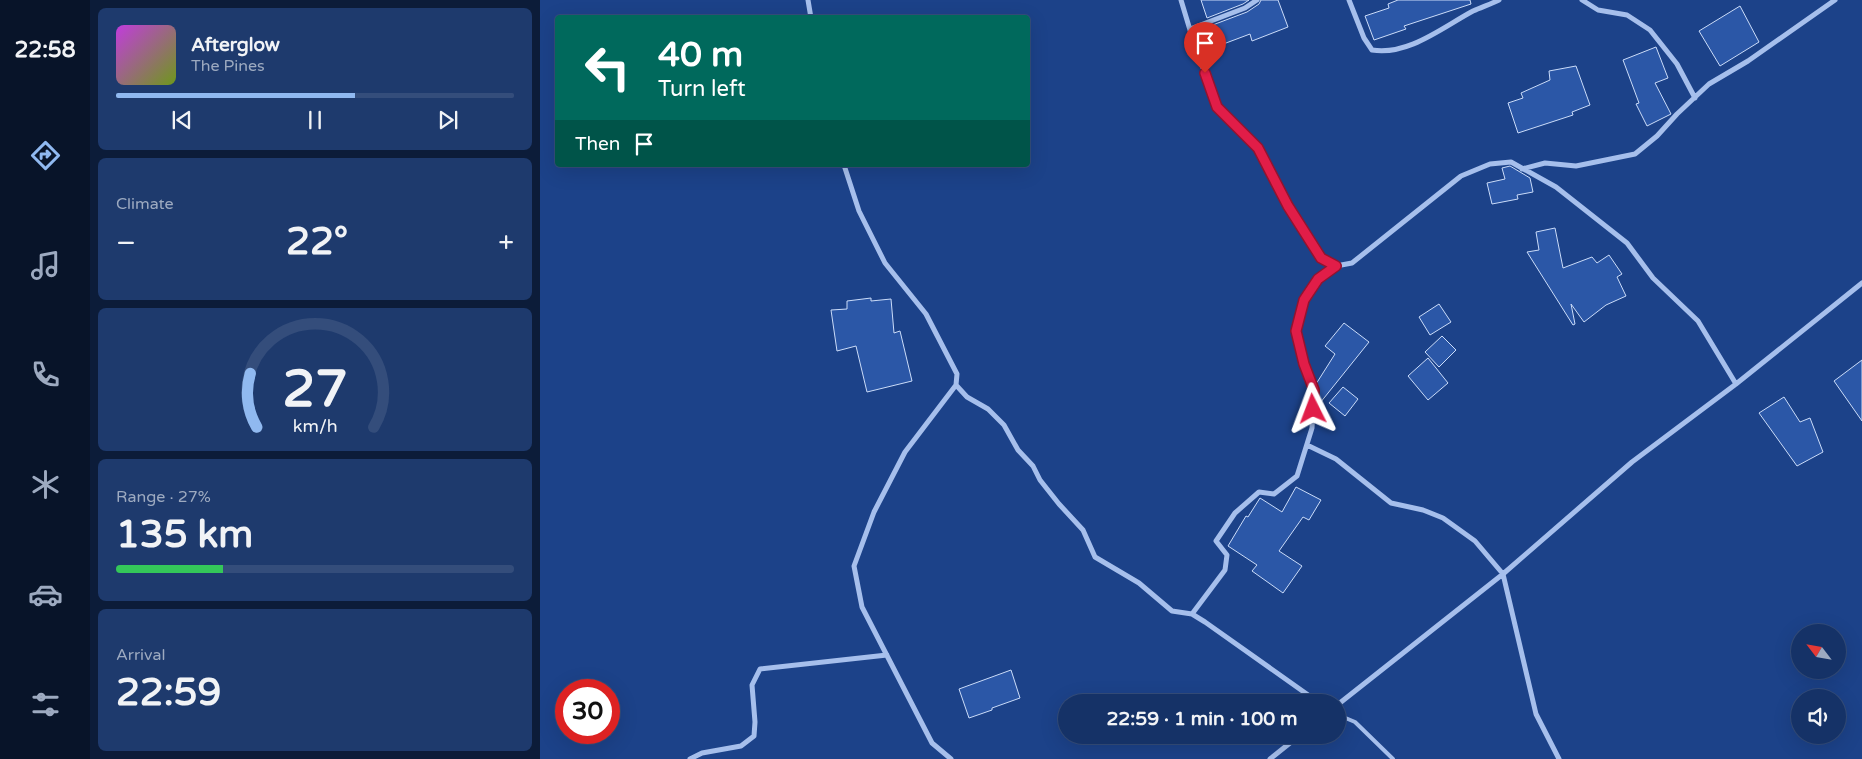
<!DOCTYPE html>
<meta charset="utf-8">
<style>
:root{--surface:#153267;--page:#1e3a6d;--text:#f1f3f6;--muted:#9daac0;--line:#344d7b;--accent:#90b9f0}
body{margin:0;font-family:"Varela Round",sans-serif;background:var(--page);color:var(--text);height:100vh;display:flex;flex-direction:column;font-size:19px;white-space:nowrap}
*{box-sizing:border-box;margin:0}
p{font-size:16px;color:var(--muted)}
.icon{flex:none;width:28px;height:28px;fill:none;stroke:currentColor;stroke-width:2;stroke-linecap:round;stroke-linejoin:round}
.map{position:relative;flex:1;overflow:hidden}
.details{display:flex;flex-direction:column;gap:8px;padding:8px;background:#0c1c39;width:450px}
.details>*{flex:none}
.banner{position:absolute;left:15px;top:15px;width:475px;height:152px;border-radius:5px;box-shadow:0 5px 20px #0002,0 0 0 1px var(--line);background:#00695c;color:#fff;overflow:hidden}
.needle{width:32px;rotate:301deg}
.buttons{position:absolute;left:1251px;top:624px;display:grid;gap:10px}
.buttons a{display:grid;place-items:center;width:55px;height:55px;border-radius:50%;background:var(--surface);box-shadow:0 5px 20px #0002,0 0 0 1px var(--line);font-size:25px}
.speed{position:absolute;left:15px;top:679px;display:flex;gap:10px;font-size:25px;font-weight:700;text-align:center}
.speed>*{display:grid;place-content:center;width:65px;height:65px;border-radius:50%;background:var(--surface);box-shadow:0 5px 20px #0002,0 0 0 1px var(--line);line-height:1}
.speed .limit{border:8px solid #d22;background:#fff;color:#111}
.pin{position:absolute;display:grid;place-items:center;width:42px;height:42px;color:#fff;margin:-51px -21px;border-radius:50% 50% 50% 0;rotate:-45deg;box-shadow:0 0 5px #0007}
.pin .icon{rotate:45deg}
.me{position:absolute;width:55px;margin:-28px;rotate:357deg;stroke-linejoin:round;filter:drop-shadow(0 0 4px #0008)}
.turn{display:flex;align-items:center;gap:18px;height:105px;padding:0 20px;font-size:22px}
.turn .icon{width:65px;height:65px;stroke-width:2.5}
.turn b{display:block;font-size:35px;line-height:42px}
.then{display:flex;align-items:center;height:48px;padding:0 20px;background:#0003;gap:10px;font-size:19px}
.big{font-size:38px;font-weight:700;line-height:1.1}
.details .tile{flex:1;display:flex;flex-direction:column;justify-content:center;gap:8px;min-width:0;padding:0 18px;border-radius:8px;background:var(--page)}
.details .dial{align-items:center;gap:0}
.dial svg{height:130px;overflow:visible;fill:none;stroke:var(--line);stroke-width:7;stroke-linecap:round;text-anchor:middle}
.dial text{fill:var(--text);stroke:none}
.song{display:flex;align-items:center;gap:15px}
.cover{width:60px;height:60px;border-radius:8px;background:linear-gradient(135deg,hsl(290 70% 55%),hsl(80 70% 35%))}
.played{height:5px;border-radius:2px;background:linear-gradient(90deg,var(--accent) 60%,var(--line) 60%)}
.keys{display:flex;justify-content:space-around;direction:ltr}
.heat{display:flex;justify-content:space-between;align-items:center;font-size:28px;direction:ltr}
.charge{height:8px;border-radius:4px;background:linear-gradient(90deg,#34c759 27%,var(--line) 0)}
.trip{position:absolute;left:518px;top:694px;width:288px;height:50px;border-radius:25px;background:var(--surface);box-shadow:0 5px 20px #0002,0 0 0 1px var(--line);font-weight:700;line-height:50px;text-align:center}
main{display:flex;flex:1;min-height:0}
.tab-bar{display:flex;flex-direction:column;width:90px;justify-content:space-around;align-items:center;background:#081429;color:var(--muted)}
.tab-bar .icon{width:35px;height:35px}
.tab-bar .current{color:var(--accent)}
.tab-bar b{font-size:22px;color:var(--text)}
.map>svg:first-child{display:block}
.building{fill:#2b57a7;stroke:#cbdcf9}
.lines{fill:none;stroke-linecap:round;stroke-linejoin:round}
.lane{stroke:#a6bfec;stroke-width:4}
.street{stroke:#a6bfec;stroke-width:5}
.route-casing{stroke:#92132f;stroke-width:12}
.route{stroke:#e11d48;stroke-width:9}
</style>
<main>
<nav class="tab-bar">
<b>22:58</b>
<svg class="icon current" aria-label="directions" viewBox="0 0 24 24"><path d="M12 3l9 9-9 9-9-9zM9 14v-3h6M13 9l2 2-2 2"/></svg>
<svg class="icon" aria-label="music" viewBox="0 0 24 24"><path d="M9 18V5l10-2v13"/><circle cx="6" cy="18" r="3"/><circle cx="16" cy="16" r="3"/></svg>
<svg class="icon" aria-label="phone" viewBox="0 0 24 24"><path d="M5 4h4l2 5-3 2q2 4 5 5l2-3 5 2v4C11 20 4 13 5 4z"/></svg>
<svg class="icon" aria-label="climate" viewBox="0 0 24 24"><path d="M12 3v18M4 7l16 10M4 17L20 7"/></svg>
<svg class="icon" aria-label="car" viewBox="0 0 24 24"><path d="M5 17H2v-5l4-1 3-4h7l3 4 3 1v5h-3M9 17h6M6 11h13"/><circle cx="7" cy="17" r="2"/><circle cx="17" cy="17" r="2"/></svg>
<svg class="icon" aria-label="filters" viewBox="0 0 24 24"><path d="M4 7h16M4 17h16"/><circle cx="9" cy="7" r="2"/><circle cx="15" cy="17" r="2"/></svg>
</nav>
<section class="details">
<div class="tile">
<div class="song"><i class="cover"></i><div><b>Afterglow</b><p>The Pines</p></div></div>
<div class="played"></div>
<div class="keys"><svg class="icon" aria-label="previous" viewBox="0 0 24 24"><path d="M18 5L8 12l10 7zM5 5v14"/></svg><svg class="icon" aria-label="pause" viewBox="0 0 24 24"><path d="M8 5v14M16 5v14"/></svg><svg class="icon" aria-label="next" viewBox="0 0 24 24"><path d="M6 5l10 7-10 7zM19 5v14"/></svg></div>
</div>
<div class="tile"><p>Climate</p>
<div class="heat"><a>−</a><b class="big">22°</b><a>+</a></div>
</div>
<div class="tile dial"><svg viewBox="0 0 100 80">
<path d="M14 69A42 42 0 1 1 86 69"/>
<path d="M14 69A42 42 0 0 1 10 36" stroke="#90b9f0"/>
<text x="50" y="56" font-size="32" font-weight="700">27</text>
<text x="50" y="72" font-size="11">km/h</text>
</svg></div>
<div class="tile"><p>Range · 27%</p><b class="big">135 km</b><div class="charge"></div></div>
<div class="tile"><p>Arrival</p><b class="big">22:59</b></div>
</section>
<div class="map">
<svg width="1322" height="759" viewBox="0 0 1322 759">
<rect width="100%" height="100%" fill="#1c4289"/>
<!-- building -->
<path class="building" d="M 661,0 L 709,0 L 703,4 L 667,18 Z
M 721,0 L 738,0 L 748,27 L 712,41 L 710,34 L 678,46 L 670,26 L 707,12 L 719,4 Z
M 858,0 L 930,0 L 931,4 L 864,26 L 866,29 L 834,40 L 825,16 L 849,8 L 848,4 Z
M 1200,6 L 1219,42 L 1180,66 L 1159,31 Z
M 1116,47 L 1128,78 L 1115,83 L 1131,114 L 1107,126 L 1096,104 L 1099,103 L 1083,60 Z
M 1036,66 L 1050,105 L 1032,112 L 1033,115 L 978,133 L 968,103 L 983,98 L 981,93 L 1010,80 L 1009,71 Z
M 970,166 L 990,178 L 993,192 L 977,195 L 978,199 L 952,204 L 947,183 L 965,179 L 962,168 Z
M 1015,228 L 1023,268 L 1052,257 L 1057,263 L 1069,255 L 1082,274 L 1077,277 L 1086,296 L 1066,305 L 1044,322 L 1031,304 L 1035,324 L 1033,325 L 987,252 L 999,250 L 996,232 Z
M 331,298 L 331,301 L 351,299 L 354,333 L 360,331 L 372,381 L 327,392 L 316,346 L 297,351 L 291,310 L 307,309 L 307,301 Z
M 899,304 L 911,322 L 890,335 L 879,317 Z
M 804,323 L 829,342 L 780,403 L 778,402 L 778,390 L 776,384 L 795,354 L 785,346 Z
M 902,336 L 916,350 L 899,367 L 885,352 Z
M 888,358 L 908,383 L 888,400 L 868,376 Z
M 1322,360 L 1322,421 L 1294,381 Z
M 803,387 L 818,399 L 805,416 L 789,403 Z
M 1244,397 L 1260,422 L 1270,418 L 1283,452 L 1257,466 L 1219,413 Z
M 756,487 L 781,500 L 769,520 L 763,517 L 739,551 L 762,566 L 743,593 L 712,571 L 717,565 L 688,546 L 706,516 L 708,517 L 720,498 L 742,512 Z
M 471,670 L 480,698 L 452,708 L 452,710 L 429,718 L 419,689 Z"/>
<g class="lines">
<!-- lane -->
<path class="lane" d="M 796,714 L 815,722 L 853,759"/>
<!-- street -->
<path class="street" d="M 268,0 L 271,18
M 641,0 L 653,40 L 677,107 L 718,148 L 748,207 L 781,258 L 796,266 L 812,263 L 921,176 L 950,164 L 971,162 L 1016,187 L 1087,243 L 1113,278 L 1158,321 L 1196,384
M 809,0 L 824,38 L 832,50 C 868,56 903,27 933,11 C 942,7 951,4 959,0
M 1042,0 L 1058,10 L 1087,15 L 1110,30 L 1137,64 L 1155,98
M 650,29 L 705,8 L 717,0
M 304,165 L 319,211 L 345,263 L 386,314 L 417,374 L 416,385 L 365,452 L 334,512 L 314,566 L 322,607 L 392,743 L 411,759
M 982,169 L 1005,163 L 1036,166 L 1095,154 L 1117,136 L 1137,114 L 1169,84 L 1208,61 L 1295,0
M 416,385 L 427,397 L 448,409 L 464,425 L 478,450 L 493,466 L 500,480 L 519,504 L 543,530 L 555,557 L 599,583 L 632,611 L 652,614 L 665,622 L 778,702
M 767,445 L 796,459 L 851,503 L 883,510 L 903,518 L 935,541 L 963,574 L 996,714 L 1019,759
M 652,614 L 685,570 L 687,555 L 676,541 L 695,513 L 719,492 L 734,494 L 757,476 L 772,428 L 774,390 L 764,364 L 756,331 L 764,300 L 778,279 L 796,266
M 796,706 L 963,574 L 1092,462 L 1196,384 L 1322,283
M 150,759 L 162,753 L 201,746 L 214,736 L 215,722 L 212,685 L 220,669 L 347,655
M 730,759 L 760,735"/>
</g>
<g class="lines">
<!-- route casing -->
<g class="route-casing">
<path id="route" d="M 665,73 L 677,107 L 718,148 L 748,206 L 781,258 L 796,266 L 778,279 L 764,300 L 756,331 L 764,364 L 774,390 L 773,409"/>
</g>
<!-- route -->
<use href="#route" class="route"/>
</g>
</svg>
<div class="buttons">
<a><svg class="needle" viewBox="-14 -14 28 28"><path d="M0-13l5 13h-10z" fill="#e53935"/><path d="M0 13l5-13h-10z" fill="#9daac0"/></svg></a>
<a><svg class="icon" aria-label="sound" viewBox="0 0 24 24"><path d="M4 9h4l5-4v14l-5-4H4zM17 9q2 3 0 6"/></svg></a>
</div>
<div class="speed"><div class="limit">30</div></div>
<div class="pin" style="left:665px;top:73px;background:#d93025"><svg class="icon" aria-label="arrive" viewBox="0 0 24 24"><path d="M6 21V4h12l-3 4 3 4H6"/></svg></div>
<svg class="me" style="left:773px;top:409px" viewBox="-20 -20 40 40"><path d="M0-17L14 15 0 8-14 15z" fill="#e11d48" stroke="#fff" stroke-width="4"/></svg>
<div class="trip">22:59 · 1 min · 100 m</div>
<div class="banner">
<div class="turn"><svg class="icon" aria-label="left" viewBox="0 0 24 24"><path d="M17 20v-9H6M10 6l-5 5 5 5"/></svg><div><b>40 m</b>Turn left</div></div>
<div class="then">Then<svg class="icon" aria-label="arrive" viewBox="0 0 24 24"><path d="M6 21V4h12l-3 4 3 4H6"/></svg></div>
</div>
</div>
</main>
